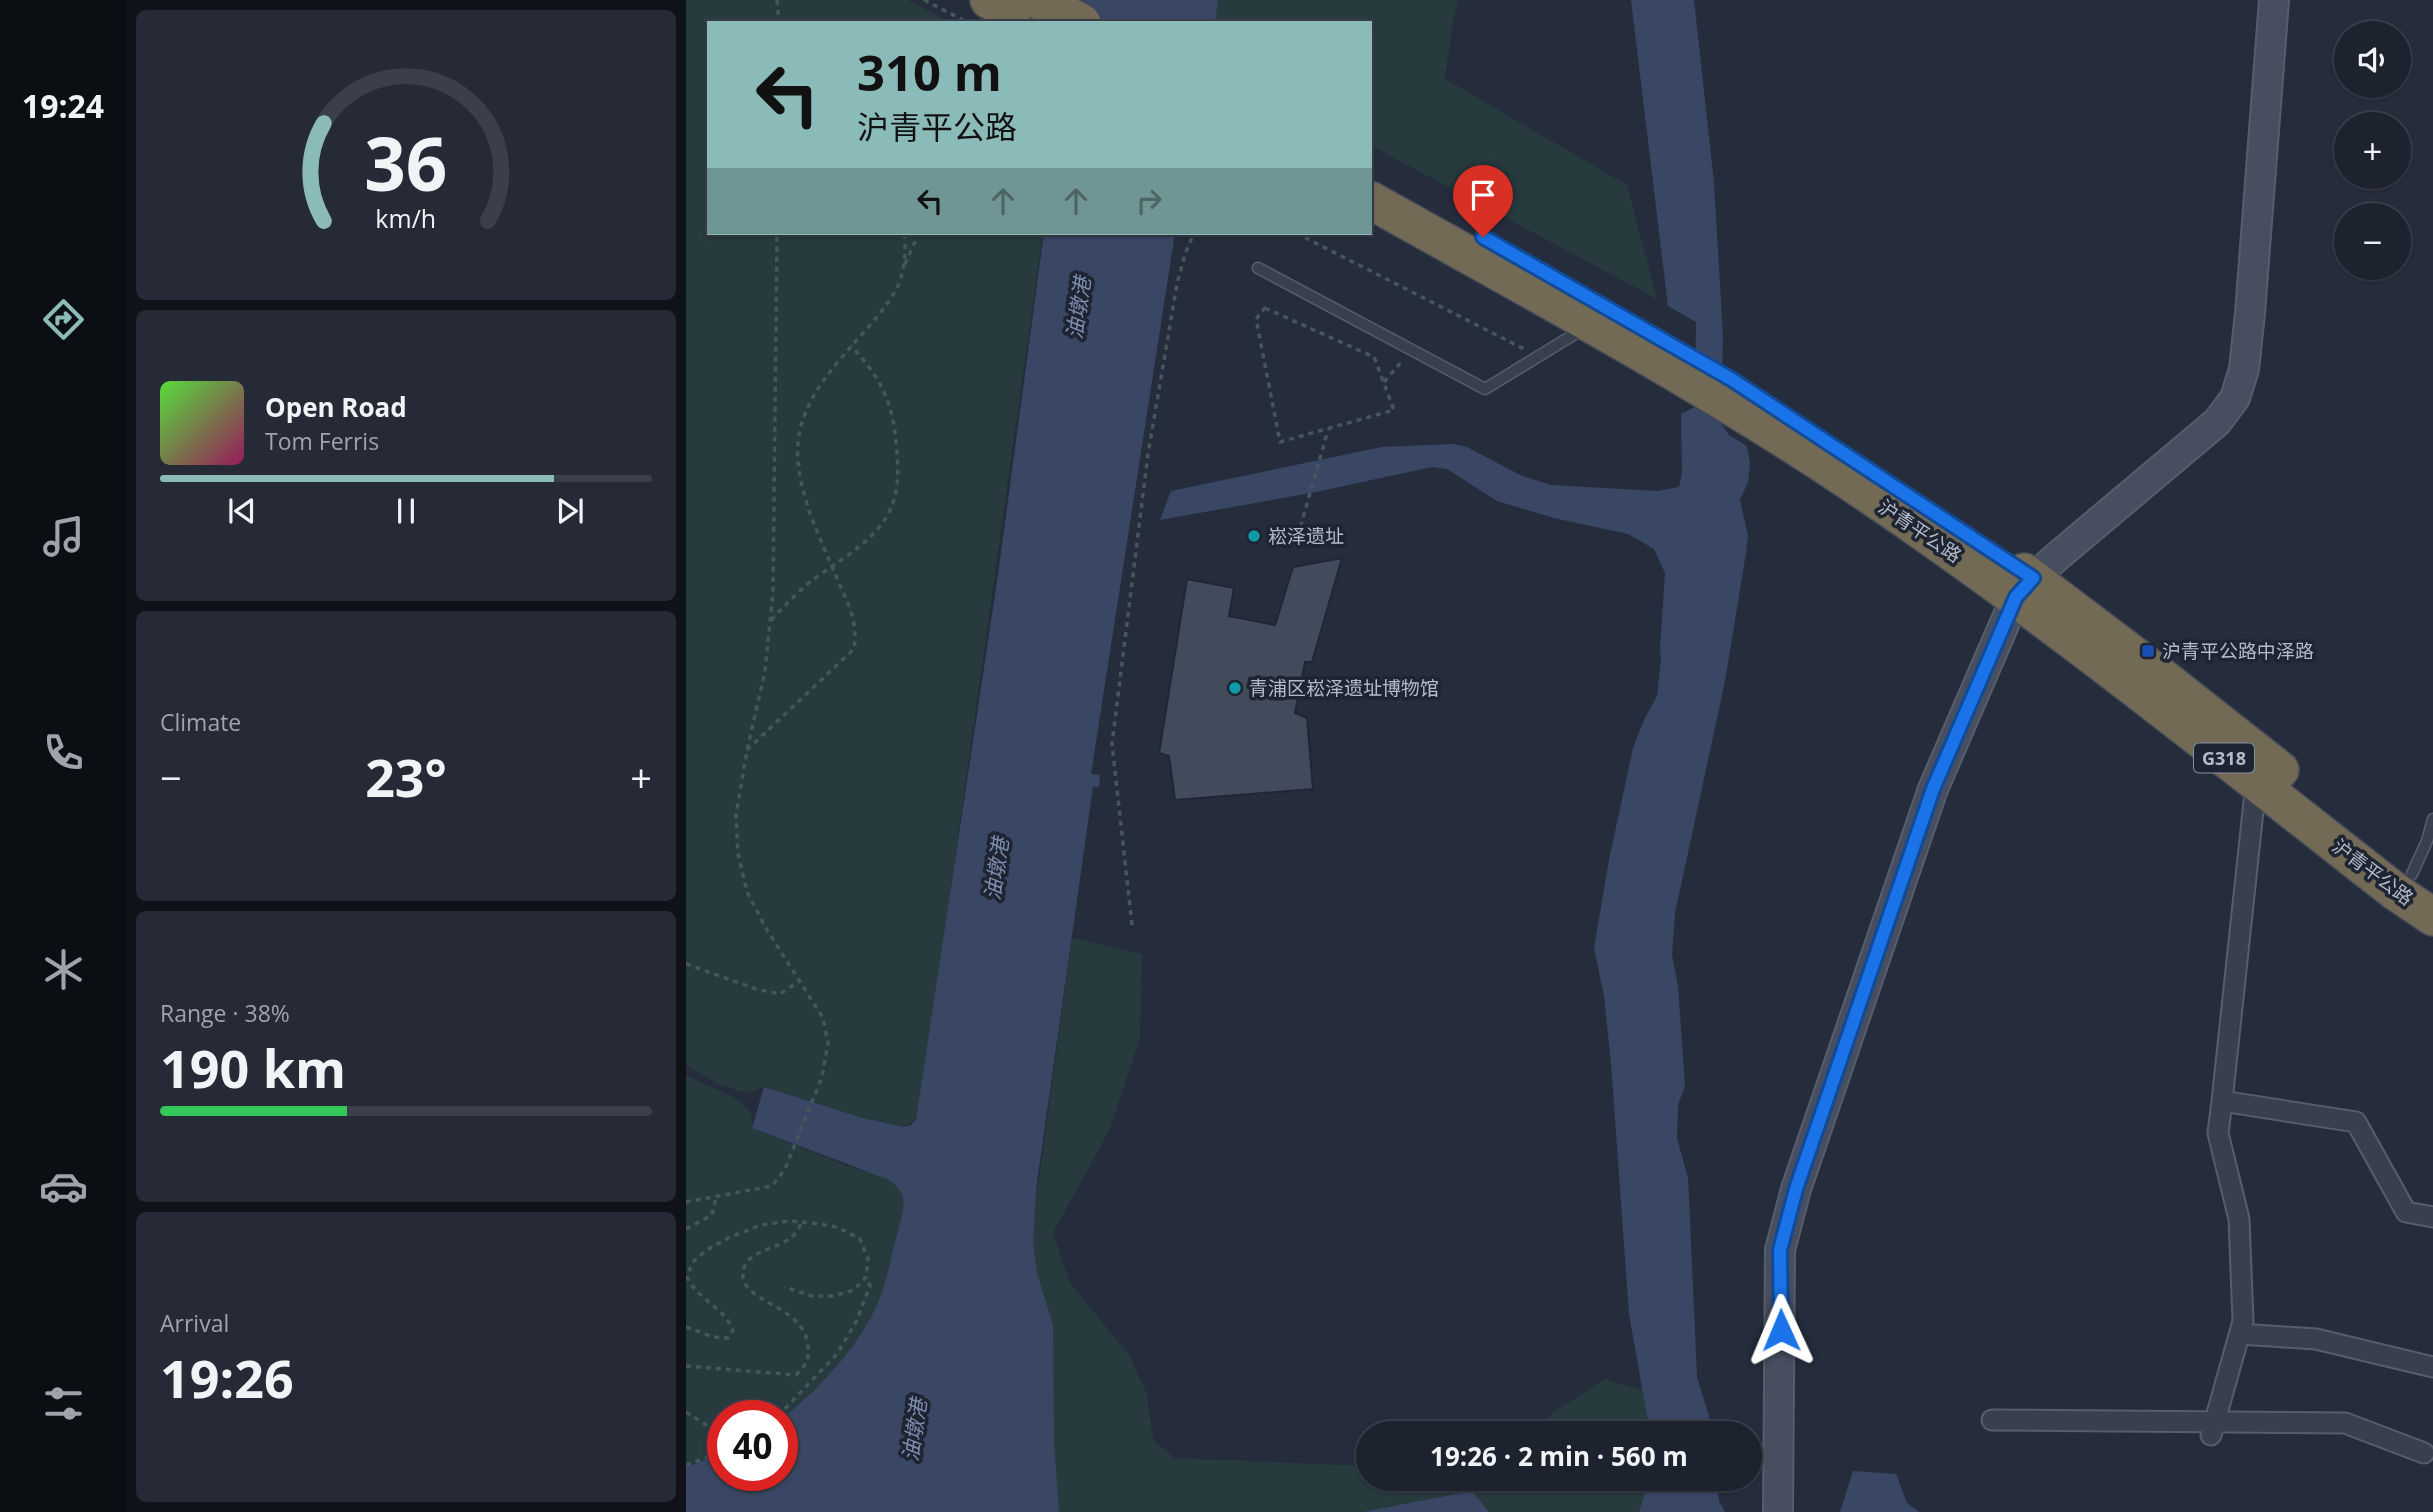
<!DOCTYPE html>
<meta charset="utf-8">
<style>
:root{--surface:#1c222e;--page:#252a36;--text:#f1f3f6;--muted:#a0a4aa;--line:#3a3f4a;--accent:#8bbbb9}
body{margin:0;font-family:"Open Sans","Noto Sans SC",sans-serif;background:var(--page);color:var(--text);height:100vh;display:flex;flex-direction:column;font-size:26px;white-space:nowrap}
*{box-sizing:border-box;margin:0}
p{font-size:23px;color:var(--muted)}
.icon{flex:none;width:38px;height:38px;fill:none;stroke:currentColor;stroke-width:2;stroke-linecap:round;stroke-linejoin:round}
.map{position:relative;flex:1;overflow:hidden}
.panel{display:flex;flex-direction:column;gap:10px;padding:10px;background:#0f1319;width:560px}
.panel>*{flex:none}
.top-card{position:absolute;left:21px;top:21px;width:665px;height:214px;border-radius:0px;box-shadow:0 2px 5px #0004,0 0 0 2px var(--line);background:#8bbbb9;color:#111;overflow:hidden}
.buttons{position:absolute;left:1648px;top:21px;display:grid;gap:14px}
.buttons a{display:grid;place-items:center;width:77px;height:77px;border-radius:50%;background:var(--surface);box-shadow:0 2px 5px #0004,0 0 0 2px var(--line);font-size:35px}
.speed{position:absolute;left:21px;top:1400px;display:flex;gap:14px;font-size:35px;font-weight:700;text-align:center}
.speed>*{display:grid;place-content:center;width:91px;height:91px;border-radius:50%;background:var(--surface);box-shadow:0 2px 5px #0004,0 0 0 2px var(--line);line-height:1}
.speed .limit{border:10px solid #d22;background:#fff;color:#111}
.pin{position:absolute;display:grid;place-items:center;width:60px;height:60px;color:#fff;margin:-72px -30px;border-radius:50% 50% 50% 0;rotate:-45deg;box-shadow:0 0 7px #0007}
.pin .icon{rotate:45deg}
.me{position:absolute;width:77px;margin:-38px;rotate:359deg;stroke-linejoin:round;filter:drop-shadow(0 0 5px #0008)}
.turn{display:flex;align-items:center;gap:24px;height:147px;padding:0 35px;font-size:32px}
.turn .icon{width:91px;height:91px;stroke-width:2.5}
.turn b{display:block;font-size:49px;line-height:60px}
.lanes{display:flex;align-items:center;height:66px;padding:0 35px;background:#0003;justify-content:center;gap:35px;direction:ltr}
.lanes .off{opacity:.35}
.big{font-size:52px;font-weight:700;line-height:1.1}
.panel .card{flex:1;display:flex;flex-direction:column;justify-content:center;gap:10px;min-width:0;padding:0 24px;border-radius:10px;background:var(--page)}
.panel .dial{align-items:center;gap:0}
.dial svg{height:182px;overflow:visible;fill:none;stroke:var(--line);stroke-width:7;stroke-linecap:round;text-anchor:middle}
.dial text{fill:var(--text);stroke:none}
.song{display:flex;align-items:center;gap:21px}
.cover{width:84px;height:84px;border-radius:10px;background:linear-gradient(135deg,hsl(110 70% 55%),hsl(330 70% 35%))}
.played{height:7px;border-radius:4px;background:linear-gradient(90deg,var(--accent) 80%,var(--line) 80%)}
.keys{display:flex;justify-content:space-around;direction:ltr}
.heat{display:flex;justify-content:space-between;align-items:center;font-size:38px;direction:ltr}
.charge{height:10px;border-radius:5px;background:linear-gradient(90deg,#34c759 38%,var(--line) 0)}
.trip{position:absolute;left:670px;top:1421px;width:406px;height:70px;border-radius:35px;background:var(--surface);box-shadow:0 2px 5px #0004,0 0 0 2px var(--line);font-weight:700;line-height:70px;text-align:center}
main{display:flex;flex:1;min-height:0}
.tabs{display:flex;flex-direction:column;width:126px;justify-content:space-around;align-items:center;background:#0b0e12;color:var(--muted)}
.tabs .icon{width:49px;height:49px}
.tabs .selected{color:var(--accent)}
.tabs b{font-size:32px;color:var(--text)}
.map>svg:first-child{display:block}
.green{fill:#273a3e;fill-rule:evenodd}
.water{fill:#394764}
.building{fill:#414b5c;stroke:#202634;stroke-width:2}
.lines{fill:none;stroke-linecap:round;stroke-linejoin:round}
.lane-casing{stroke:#575d6b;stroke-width:13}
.street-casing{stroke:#575d6b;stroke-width:23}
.secondary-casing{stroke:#575d6b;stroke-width:32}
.highway-casing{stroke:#444a58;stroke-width:40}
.path{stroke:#45575b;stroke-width:3.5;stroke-dasharray:5 5;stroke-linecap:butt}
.lane{stroke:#393f4d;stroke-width:10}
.street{stroke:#393f4d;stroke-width:19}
.secondary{stroke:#474e60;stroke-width:28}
.highway{stroke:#736a56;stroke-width:37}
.highway-bridge-casing{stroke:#444a58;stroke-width:40;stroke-linecap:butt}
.highway-bridge{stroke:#736a56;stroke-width:37}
.route-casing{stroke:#114b97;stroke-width:18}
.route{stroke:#1a73e8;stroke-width:12}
.culture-dot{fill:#0f9aa8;stroke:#1e2432;stroke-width:2.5}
.transit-dot{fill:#1a4fb4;stroke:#1e2432;stroke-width:2.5}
.labels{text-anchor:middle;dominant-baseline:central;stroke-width:7;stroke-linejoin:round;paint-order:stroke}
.shield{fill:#1e2432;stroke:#878e9b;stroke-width:2}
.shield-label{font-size:18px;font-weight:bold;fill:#b4bbc8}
.street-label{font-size:19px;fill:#b4bbc8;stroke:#1e2432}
.poi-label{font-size:19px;fill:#b4bbc8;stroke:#1e2432;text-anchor:start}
.water-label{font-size:21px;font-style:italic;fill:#7c8eaf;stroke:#1e2432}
</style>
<main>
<nav class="tabs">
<b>19:24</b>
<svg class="icon selected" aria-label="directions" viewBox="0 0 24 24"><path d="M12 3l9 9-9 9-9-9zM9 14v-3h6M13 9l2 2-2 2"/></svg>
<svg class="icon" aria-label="music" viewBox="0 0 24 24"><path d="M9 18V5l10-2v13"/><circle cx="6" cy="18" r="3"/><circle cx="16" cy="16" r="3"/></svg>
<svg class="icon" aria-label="phone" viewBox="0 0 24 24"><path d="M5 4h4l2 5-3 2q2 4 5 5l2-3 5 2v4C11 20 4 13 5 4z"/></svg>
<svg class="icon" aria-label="climate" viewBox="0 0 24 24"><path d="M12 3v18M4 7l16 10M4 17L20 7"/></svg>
<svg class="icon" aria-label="car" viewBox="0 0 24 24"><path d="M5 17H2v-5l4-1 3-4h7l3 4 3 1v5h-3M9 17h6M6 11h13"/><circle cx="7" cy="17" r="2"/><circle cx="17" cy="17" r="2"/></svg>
<svg class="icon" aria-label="filters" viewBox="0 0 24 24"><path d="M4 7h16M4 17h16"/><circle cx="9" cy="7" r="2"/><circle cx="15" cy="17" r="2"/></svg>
</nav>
<section class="panel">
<div class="card dial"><svg viewBox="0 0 100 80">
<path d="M14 69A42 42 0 1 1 86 69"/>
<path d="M14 69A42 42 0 0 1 14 26" stroke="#8bbbb9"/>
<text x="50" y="56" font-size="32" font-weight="700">36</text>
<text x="50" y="72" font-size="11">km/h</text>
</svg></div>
<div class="card">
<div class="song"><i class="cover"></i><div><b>Open Road</b><p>Tom Ferris</p></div></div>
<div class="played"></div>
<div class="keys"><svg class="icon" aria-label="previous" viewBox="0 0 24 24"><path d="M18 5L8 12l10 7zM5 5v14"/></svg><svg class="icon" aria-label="pause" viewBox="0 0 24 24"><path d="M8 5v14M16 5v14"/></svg><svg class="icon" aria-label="next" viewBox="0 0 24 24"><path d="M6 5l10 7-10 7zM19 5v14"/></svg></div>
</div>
<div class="card"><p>Climate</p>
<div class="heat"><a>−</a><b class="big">23°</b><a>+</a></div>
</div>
<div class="card"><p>Range · 38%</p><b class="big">190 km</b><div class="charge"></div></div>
<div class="card"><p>Arrival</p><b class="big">19:26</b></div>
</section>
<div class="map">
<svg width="1747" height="1512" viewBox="0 0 1747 1512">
<rect width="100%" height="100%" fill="#252d3d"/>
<!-- green -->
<path class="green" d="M 0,0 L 222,0 L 266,23 L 23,23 L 23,233 L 357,233 L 233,1112 L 230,1120 L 217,1127 L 177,1118 L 78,1087 L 61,1093 L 34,1085 L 0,1065 Z
M 416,0 L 772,0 L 766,27 L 759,79 L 941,185 L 971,299 L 684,145 L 684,23 L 458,23 Z
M 386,938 L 456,954 L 454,1038 L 424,1129 L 367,1233 L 384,1283 L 443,1355 L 461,1394 L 467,1439 L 488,1458 L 682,1466 L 682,1479 L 963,1479 L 953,1512 L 803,1512 L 786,1491 L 676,1512 L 0,1512 L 0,1075 L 53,1100 L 65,1112 L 66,1128 L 164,1167 L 348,1216 ZM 37,1416 L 96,1416 L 96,1475 L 37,1475 Z
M 920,1379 L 957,1391 L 964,1433 L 844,1433 L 869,1411 Z"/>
<!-- water -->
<path class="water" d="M 390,0 L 532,0 L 529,23 L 387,23 Z
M 945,0 L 1008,0 L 1028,183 L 1037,336 L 1035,423 L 1043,435 L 1061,446 L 1064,464 L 1062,482 L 1054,500 L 1062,536 L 1060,553 L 1039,681 L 989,913 L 986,955 L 992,986 L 999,1086 L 992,1105 L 991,1138 L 1002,1178 L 1011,1377 L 1028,1433 L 964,1433 L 943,1314 L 925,1063 L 918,996 L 908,948 L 923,860 L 947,748 L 958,720 L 971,696 L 975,660 L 974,649 L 979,573 L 968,549 L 942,534 L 868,518 L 811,501 L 761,469 L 746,467 L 630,492 L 474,520 L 485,491 L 696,447 L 767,444 L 781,447 L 836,476 L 865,485 L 971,491 L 993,487 L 996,473 L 995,414 L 1009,407 L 1010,322 L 982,306 Z
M 358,233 L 489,233 L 405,774 L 414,775 L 413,787 L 407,787 L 351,1182 L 347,1242 L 351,1273 L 367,1325 L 368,1443 L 373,1512 L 0,1512 L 0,1467 L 37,1454 L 37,1475 L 96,1475 L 96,1419 C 136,1386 174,1346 194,1298 C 202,1277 205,1256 211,1235 C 217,1210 226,1194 201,1179 L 66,1128 L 78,1087 L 177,1118 L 217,1127 L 225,1125 L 230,1120 L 312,575 Z
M 1167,1471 L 1210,1474 L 1221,1503 L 1233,1512 L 1154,1512 Z
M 963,1479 L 1031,1479 L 1033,1501 L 1039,1512 L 953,1512 Z
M 786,1491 L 803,1512 L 676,1512 Z"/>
<!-- building -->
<path class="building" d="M 656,558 L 626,662 L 619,662 L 609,713 L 621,718 L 627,789 L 489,800 L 483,756 L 473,753 L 501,579 L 548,588 L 543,616 L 589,625 L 607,567 Z"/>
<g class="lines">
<!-- lane casing -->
<g class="lane-casing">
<path id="lane" d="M 572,268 L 799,389 L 897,329
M 1726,874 L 1741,841 L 1747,819"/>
</g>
<!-- street casing -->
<g class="street-casing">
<path id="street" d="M 1570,783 L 1536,1101 L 1670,1122 L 1720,1212 L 1747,1217
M 1554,1334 L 1630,1339 L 1747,1367
M 1306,1420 L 1659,1423 L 1738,1453
M 1525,1435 L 1557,1321 L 1553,1219 L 1532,1133 L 1536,1101"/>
</g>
<!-- secondary casing -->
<g class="secondary-casing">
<path id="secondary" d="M 1092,1512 L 1094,1250 L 1110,1189 L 1247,789 L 1330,597 L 1347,578 L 1373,555 L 1531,422 L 1549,398 L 1558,369 L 1564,313 L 1588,0"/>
</g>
<!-- highway casing -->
<g class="highway-casing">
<path id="highway" d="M 303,0 L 346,23
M 684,200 C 843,289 1004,376 1157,477 C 1349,605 1528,750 1710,892 L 1747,917
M 1338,572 L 1453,659 L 1594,770"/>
</g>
<!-- path -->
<path class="path" d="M 91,0 L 93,23
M 238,0 L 283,23
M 610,233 L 838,349
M 219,264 L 233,233
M 579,308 L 688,357 L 708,410 L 594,442 L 570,319 Z
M 698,382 L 717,360
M 609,546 L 642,430
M 85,620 C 98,607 110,593 124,582 C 152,560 193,541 206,505 C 214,486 212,461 210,441 C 206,399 193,376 165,346
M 61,750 L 168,649 C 172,620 162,604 151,578 C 133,536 103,477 114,430 C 127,375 178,340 207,295 C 218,279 221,251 218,233
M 446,925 L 426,744 L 462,454 L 491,284 L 499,254 L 508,233
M 0,964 L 70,989 L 94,994 L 115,980
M 0,1202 L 86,1186 L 99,1169 L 136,1077 L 142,1043 L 137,1018 L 81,930 L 61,892 L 52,853 L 50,815 L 61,750 L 79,671 L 87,592 L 91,233
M 0,1229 L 26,1215 L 30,1197
M 0,1327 L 27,1337 L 42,1338 L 47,1330 C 38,1307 11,1299 1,1277 L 6,1263 L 19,1251 L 42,1238 L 75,1225 L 104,1221 L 126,1223 L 151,1227 L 174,1239 L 182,1259 L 180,1277 L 168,1290 L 147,1296 L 126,1296 L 98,1287
M 0,1366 L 110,1375 C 119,1366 124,1359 122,1346 C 118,1302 47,1303 58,1268 C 64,1249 94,1249 107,1236 C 111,1232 114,1226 116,1222
M 0,1412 L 22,1426 L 24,1440 L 20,1458
M 92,1416 L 151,1354 L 170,1322 L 184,1286 L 180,1277
M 0,1465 L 37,1452"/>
<!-- lane -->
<use href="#lane" class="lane"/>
<!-- street -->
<use href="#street" class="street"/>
<!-- secondary -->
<use href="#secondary" class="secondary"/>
<!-- highway -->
<use href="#highway" class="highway"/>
<!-- highway-bridge casing -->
<g class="highway-bridge-casing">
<path id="highway-bridge" d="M 352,0 L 396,23"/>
</g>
<!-- highway-bridge -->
<use href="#highway-bridge" class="highway-bridge"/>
</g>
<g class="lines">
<!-- route casing -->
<g class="route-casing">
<path id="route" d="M 797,237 L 1045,379 L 1347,578 L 1330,597 L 1247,789 L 1110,1189 L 1094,1250 L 1095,1330"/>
</g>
<!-- route -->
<use href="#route" class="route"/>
</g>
<!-- markers -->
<g class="culture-dot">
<circle cx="568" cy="536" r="7"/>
<circle cx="549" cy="688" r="7"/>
</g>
<rect class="transit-dot" x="1455" y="644" width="14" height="14" rx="3.5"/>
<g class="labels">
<!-- shield labels -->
<rect class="shield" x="1508" y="743.5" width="60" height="29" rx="5"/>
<g class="shield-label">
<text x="1538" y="758">G318</text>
</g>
<!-- street labels -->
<g class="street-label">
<text transform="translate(1234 531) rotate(34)">沪青平公路</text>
<text transform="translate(1687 872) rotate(37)">沪青平公路</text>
</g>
<!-- poi labels -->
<g class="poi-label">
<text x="582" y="536">崧泽遗址</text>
<text x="1476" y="651">沪青平公路中泽路</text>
<text x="563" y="688">青浦区崧泽遗址博物馆</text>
</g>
<!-- water labels -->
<g class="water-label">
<text transform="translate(392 308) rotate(-82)">油墩港</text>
<text transform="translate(310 869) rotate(-82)">油墩港</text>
<text transform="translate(228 1430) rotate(-82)">油墩港</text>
</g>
</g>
</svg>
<div class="buttons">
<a><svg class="icon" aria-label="sound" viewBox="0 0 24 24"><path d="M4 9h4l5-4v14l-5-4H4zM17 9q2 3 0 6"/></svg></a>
<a>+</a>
<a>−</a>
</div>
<div class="speed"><div class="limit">40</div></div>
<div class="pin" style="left:797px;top:237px;background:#d93025"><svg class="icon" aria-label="arrive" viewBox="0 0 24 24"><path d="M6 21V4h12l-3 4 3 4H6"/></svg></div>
<svg class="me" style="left:1095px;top:1330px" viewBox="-20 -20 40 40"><path d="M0-17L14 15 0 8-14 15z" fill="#1a73e8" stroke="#fff" stroke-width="4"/></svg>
<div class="trip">19:26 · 2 min · 560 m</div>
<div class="top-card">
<div class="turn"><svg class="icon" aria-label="left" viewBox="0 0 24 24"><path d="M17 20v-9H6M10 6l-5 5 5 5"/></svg><div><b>310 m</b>沪青平公路</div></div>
<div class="lanes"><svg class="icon" aria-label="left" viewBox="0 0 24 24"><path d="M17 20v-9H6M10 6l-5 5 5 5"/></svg><svg class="icon off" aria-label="ahead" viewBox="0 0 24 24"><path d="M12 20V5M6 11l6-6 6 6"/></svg><svg class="icon off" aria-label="ahead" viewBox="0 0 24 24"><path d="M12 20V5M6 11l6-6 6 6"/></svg><svg class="icon off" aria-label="right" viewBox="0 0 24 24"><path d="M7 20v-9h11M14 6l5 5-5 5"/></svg></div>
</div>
</div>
</main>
